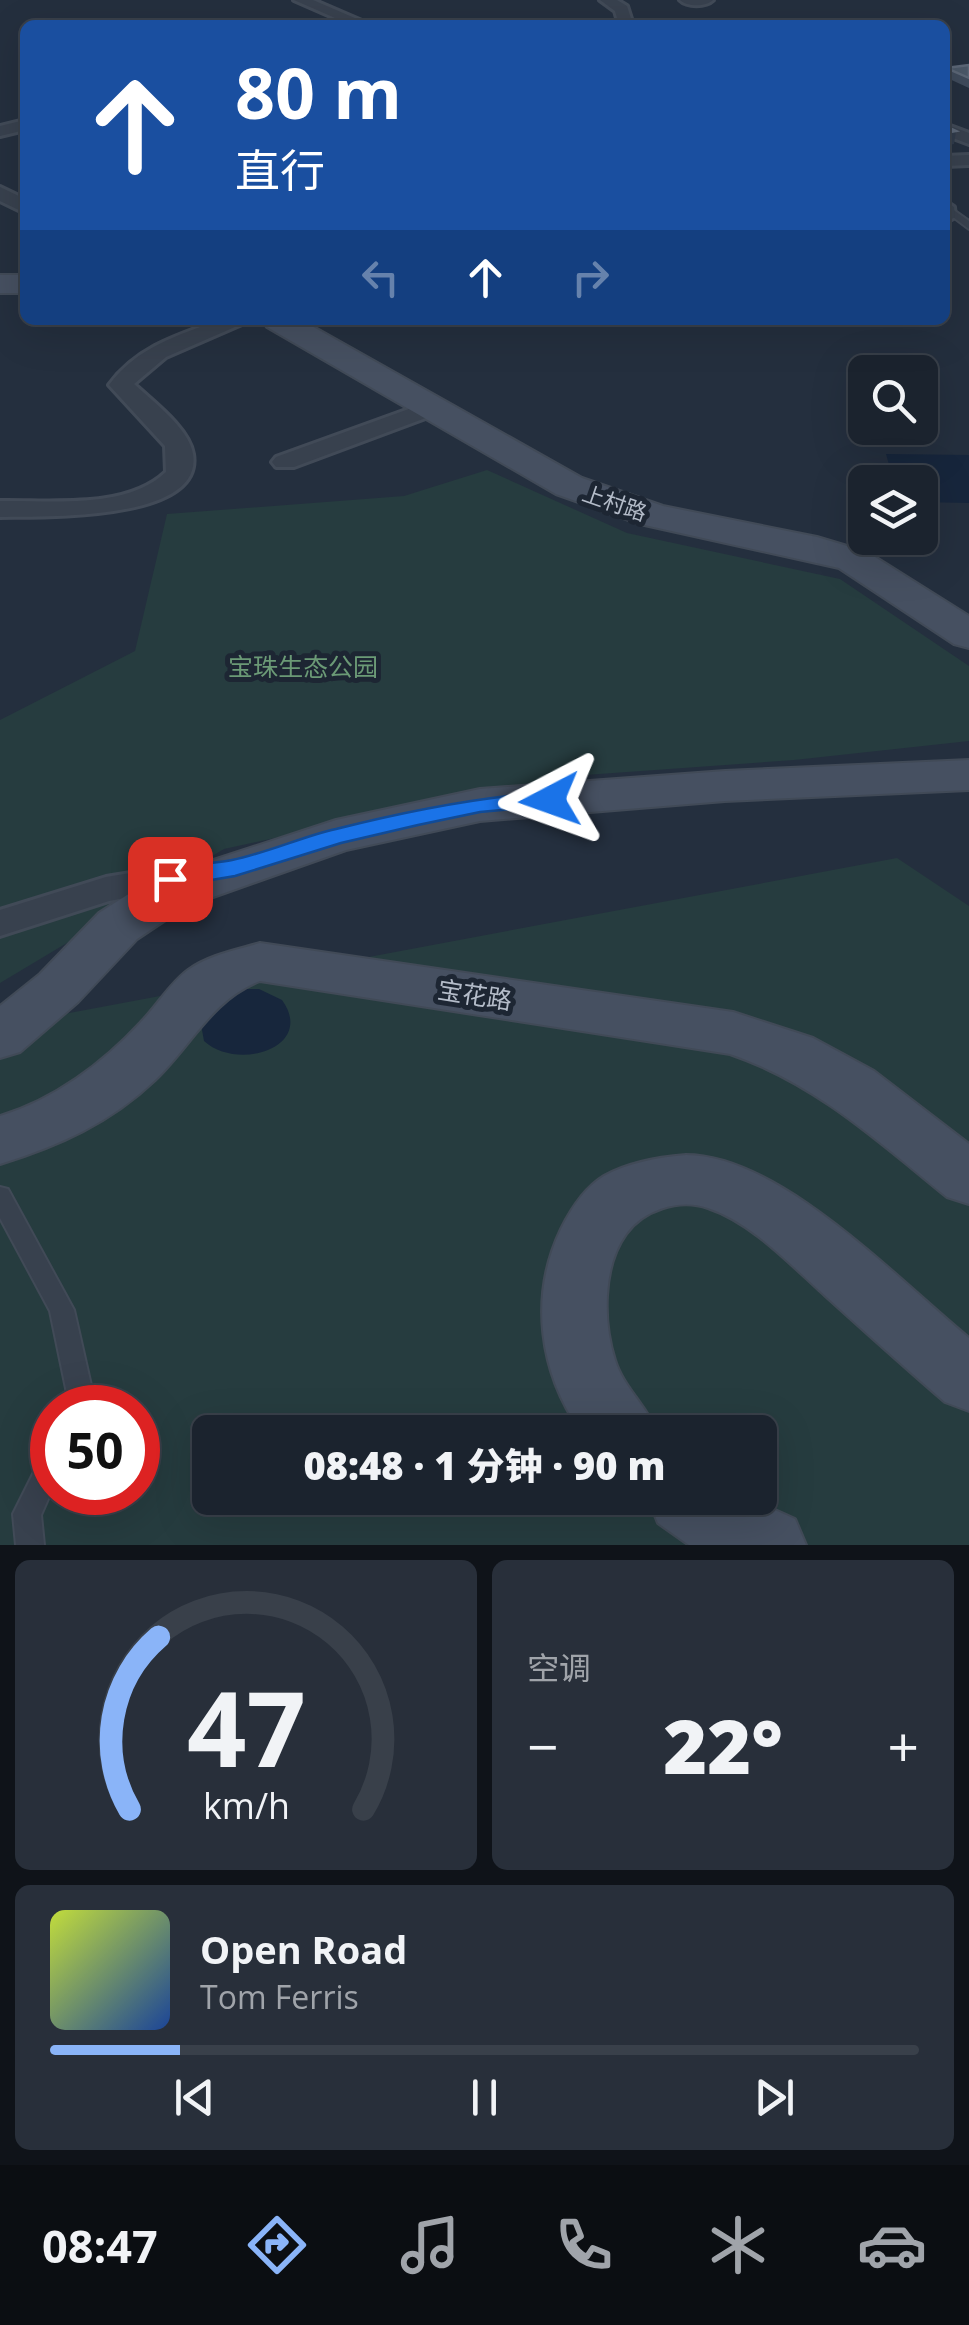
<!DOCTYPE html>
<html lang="zh">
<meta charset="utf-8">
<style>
:root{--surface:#1b232e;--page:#282f3a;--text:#f1f3f6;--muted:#a0a4aa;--line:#39404a;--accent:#8ab4f8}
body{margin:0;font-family:"Open Sans","Noto Sans SC",sans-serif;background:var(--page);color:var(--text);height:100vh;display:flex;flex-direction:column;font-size:38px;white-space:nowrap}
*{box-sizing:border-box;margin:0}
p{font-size:32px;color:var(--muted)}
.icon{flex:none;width:55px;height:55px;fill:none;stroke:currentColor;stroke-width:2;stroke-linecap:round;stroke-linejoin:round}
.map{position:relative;height:1545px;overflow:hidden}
.panel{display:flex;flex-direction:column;gap:15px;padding:15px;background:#0f1319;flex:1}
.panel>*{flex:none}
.banner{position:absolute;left:20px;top:20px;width:930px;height:305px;border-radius:15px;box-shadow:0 10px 40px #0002,0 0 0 2px var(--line);background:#1a4fa0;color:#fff;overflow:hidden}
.fabs{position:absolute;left:848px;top:355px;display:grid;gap:20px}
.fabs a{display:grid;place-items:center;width:90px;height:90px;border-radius:15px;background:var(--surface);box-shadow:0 10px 40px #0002,0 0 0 2px var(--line);font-size:50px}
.speed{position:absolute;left:30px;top:1385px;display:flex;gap:20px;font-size:50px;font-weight:700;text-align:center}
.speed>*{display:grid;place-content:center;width:130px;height:130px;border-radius:50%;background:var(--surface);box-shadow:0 10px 40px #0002,0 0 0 2px var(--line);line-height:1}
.speed .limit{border:15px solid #d22;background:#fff;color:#111}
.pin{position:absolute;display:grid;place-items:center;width:85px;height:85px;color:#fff;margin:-42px;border-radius:20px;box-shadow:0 5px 15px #0006}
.me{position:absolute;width:110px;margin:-55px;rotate:266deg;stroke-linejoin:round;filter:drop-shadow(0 0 8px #0008)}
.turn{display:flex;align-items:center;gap:35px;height:210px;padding:0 50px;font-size:45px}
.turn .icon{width:130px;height:130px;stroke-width:2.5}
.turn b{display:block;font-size:70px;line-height:85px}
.lanes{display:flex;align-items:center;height:95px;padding:0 50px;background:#0003;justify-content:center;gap:50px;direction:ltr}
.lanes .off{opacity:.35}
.big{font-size:75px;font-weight:800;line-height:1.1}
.panel .card{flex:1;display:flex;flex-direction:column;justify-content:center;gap:15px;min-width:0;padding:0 35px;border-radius:15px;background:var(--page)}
.panel .dial{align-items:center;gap:0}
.dial svg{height:260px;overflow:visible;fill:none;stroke:var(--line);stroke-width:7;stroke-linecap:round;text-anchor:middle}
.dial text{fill:var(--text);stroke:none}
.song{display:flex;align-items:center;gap:30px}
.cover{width:120px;height:120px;border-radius:15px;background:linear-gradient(135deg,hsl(70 70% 55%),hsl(220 70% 35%))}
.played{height:10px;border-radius:5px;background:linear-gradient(90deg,var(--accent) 15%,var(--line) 15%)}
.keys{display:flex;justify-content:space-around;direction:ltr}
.heat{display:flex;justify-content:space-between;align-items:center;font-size:55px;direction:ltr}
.panel .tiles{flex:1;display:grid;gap:15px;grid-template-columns:1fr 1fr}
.card:last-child{grid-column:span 2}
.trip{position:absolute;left:192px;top:1415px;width:585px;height:100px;border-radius:15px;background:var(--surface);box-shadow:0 10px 40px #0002,0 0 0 2px var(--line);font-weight:800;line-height:100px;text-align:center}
.tab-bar{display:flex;height:160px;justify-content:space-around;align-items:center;background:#0b0e12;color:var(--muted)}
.tab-bar .icon{width:70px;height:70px}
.tab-bar .current{color:var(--accent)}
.tab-bar b{font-size:45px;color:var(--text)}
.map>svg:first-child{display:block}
.green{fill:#263c3f;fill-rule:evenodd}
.water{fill:#17263c}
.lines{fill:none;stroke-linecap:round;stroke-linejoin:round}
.lane-casing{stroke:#414a57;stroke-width:4}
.street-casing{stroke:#414a57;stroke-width:6}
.secondary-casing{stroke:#414a57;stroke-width:4}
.lane{fill:#38414e;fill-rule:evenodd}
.street{fill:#38414e;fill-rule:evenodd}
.secondary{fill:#465061;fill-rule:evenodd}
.wall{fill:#3f4b5c}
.shaded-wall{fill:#2f3b4b}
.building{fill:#4b5868;stroke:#5c6777;stroke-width:2.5}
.route{fill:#1a73e8;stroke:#114b97;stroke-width:2.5}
.labels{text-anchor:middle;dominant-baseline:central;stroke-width:10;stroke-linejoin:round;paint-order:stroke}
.far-street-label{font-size:22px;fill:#b4bcc9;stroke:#1d2633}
.park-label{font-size:25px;fill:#6b9a76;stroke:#1d2633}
.street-label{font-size:25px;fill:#b4bcc9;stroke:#1d2633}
</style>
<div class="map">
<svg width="969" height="1545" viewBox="0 0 969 1545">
<rect width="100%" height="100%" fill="#242f3e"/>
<!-- green -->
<path class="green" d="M 487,470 L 627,533 L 840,579 L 969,666 L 969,741 L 794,760 L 557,777 L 224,849 L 0,983 L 0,720 L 135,651 L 167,514 L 404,496 Z
M 897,858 L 969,906 L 969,1545 L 0,1545 L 0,1026 ZM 52,1408 L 138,1408 L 138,1492 L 52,1492 ZM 210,1432 L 760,1432 L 760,1498 L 210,1498 Z"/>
<!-- water -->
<path class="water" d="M 886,454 L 969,455 L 969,503 L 920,502 L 920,482 L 894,482 Z
M 244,989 L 259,989 L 282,1000 C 316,1047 238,1072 204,1041 L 200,1019 L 229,992 Z"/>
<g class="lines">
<!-- lane casing -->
<g class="lane-casing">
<path id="lane" d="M 945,204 L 969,221 L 969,229 L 945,211 Z
M 0,1187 L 8,1189 L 74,1310 L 95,1403 L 93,1408 L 67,1408 L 69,1403 L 50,1311 L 0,1218 Z
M 52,1450 L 52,1490 L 41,1515 L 44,1545 L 16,1545 L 13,1514 L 43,1454 Z"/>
</g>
<!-- street casing -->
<g class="street-casing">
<path id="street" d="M 294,0 L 313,0 L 371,25 L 351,25 Z
M 600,0 L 617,0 L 627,6 L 633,25 L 619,25 L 615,11 Z
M 680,0 L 713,0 C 706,7 687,7 680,0 Z
M 25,120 L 25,130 L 0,136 L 0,126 Z
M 945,124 L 969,133 L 969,144 L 945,135 Z
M 969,155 L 969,165 L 945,166 L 945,156 Z
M 0,187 L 25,199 L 25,213 L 0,201 Z
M 945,201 L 954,207 L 955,217 L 945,223 Z
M 220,320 L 251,320 L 166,357 L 134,384 C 152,401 189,428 193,454 C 204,522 41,516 0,517 L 0,501 C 51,500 126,510 166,472 L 165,446 L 109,385 C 137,347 178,335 220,320 Z
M 431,401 L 443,408 L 439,413 L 294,467 L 276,467 L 272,462 L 276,457 Z
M 186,864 L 198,868 L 203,876 L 198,884 L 109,901 L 0,936 L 0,910 L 106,877 Z"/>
</g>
<!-- secondary casing -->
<g class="secondary-casing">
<path id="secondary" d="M 0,275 L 25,275 L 25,293 L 0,293 Z
M 262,320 L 301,320 L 582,478 L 663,506 L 817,537 L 867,552 L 969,616 L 969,648 L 954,644 L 839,568 L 640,524 L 556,494 L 267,327 Z
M 969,760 L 969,790 L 725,801 L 480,821 L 346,850 L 185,907 L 137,939 L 78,1002 L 20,1052 L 0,1058 L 0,1006 L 40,974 L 99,913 L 149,881 L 336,820 L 480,789 L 725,771 Z
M 260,943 L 733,1012 L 813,1038 L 874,1071 L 969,1144 L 969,1204 L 947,1197 C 878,1141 815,1083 730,1054 L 260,981 C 212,999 191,1046 155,1080 C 110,1123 58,1146 0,1164 L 0,1116 C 54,1100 103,1063 141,1022 C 157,1006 169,984 188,970 C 209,955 236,950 260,943 Z
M 686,1155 C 780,1155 898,1280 969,1338 L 969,1411 L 945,1402 C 902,1365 860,1327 819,1290 C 787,1261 750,1222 708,1208 C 679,1198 643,1210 626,1234 C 602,1267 603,1323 615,1360 C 623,1387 647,1406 657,1432 L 581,1432 C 539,1372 529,1296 561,1229 C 571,1209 584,1188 604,1176 C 627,1163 660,1157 686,1155 Z
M 648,1498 L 748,1498 L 795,1519 L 806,1545 L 689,1545 L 658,1523 Z"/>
</g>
<!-- lane -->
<use href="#lane" class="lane"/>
<!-- street -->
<use href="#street" class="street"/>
<!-- secondary -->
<use href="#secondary" class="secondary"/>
</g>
<!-- wall -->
<path class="wall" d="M 969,65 L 969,88 L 945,77 L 946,68 Z"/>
<!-- shaded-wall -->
<path class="shaded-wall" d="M 956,131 L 954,144 L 945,146 L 945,133 Z"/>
<!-- building -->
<path class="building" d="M 969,65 L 969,78 L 946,68 Z
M 945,126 L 956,131 L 945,133 Z"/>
<!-- route -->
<path class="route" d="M 550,792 L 561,800 L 558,805 L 480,812 L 418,825 L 341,843 L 235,876 L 170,887 L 158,879 C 170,862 212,865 232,860 C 267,853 301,837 336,829 C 407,811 477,797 550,792 Z"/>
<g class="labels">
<!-- far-street labels -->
<g class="far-street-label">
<text transform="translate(615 502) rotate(19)">上村路</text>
</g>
<!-- park labels -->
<g class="park-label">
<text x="303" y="666">宝珠生态公园</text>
</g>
<!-- street labels -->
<g class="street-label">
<text transform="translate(475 994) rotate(9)">宝花路</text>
</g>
</g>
</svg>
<div class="fabs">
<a><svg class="icon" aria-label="search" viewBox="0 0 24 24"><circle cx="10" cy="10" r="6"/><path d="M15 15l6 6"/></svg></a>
<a><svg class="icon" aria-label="layers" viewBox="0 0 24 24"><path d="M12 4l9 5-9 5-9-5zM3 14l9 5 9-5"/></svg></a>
</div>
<div class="speed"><div class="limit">50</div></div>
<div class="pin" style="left:170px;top:879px;background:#d93025"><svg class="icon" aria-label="arrive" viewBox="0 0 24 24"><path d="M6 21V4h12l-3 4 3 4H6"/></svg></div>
<svg class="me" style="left:550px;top:800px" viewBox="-20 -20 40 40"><path d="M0-17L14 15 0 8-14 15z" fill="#1a73e8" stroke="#fff" stroke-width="4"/></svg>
<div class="trip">08:48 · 1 分钟 · 90 m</div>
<div class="banner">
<div class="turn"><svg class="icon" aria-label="ahead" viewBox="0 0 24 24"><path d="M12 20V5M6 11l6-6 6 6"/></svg><div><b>80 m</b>直行</div></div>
<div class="lanes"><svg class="icon off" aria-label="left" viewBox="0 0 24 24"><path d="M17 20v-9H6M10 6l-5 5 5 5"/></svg><svg class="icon" aria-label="ahead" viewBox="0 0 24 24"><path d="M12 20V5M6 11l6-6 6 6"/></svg><svg class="icon off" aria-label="right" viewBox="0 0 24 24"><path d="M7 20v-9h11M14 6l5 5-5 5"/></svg></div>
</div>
</div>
<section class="panel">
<div class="tiles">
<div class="card dial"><svg viewBox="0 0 100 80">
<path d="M14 69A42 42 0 1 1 86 69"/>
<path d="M14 69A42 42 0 0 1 23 16" stroke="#8ab4f8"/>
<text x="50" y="56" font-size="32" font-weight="700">47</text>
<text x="50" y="72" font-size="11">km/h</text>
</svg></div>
<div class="card"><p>空调</p>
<div class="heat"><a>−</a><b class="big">22°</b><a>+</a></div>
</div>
<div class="card">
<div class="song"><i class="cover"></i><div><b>Open Road</b><p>Tom Ferris</p></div></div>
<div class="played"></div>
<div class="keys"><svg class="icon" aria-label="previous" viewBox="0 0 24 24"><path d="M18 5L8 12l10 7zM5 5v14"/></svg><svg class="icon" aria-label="pause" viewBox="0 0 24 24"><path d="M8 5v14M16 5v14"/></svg><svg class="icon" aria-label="next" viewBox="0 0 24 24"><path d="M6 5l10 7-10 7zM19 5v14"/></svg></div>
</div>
</div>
</section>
<nav class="tab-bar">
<b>08:47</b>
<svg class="icon current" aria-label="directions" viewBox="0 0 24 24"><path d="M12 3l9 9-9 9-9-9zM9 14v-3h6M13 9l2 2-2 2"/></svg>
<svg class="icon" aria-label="music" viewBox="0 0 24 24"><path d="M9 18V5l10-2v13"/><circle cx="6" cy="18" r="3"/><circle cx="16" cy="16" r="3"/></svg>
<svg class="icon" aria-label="phone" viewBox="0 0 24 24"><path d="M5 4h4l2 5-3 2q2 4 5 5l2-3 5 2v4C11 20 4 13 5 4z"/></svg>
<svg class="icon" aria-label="climate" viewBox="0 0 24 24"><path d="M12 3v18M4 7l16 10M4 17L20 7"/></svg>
<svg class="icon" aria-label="car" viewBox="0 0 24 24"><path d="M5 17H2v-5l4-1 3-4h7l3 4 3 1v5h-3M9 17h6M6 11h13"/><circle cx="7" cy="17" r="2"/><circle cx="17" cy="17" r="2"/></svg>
</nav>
